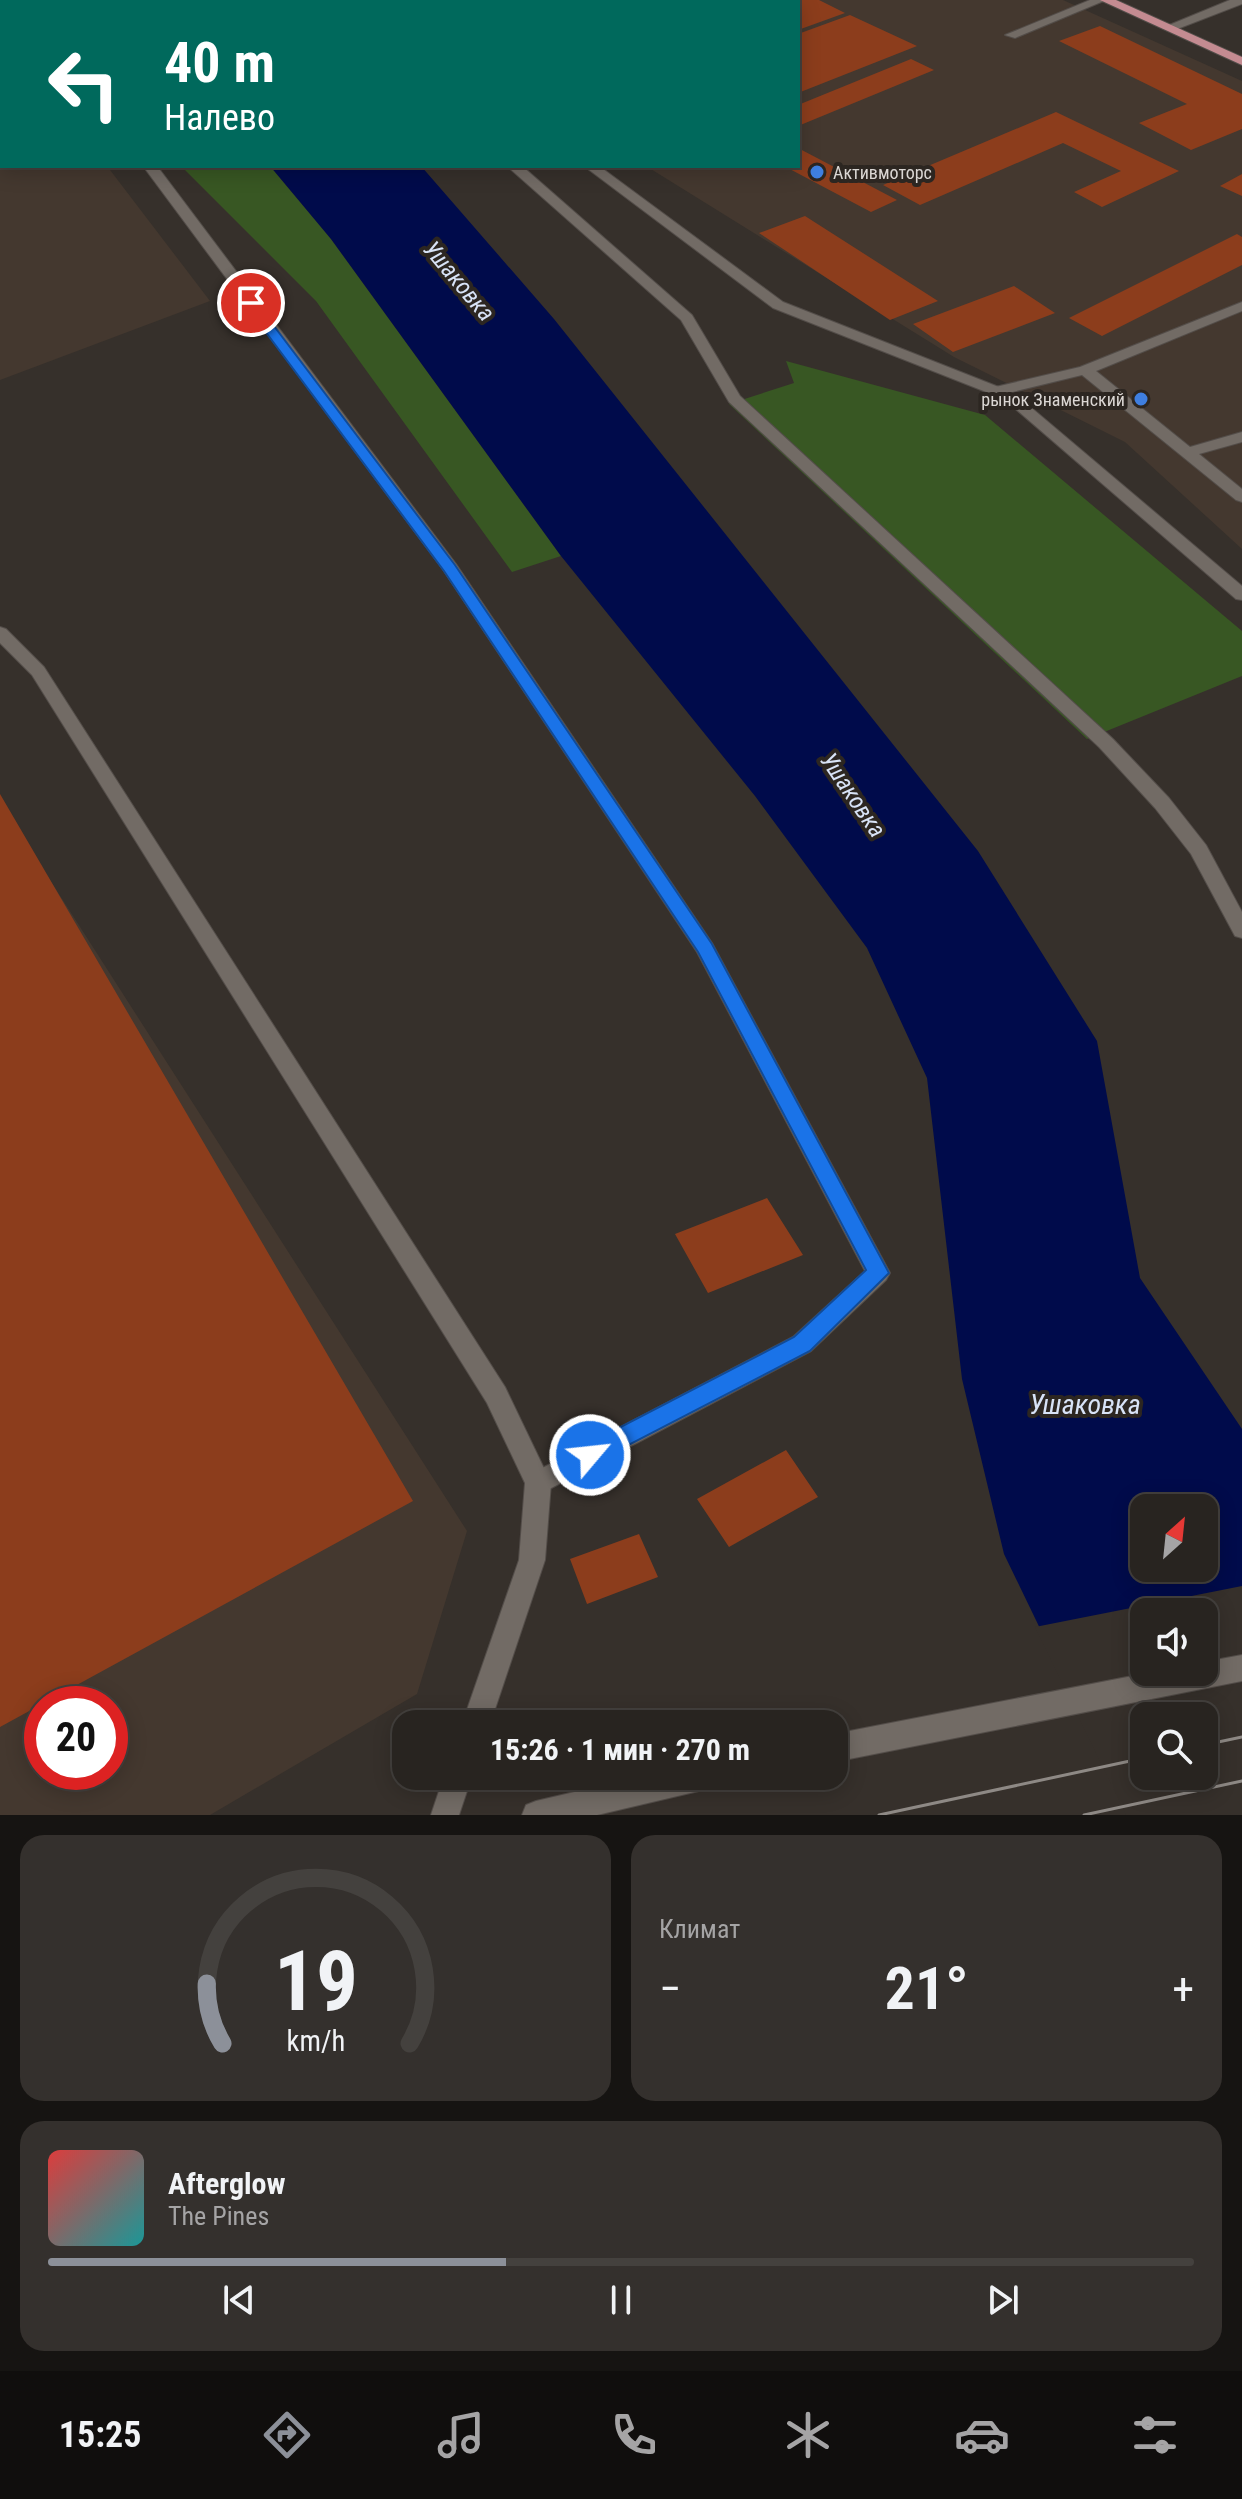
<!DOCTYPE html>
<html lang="ru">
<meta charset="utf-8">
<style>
:root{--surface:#282420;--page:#34302d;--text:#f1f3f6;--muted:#a5a4a5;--line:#44413e;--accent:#8c9099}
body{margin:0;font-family:"Roboto Condensed",sans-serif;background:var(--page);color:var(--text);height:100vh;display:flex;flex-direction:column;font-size:30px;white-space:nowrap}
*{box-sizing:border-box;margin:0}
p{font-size:26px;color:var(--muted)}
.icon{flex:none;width:44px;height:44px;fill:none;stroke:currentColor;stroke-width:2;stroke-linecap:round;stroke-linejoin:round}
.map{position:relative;height:1815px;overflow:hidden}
.details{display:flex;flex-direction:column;gap:20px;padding:20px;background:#161412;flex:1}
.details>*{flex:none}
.hud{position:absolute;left:0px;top:0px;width:800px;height:168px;box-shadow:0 4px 20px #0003,0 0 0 2px var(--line);background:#00695c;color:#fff;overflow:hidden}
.needle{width:52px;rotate:27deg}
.fabs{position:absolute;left:1130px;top:1494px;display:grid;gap:16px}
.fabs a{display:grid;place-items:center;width:88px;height:88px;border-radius:16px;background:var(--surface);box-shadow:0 4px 20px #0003,0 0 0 2px var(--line);font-size:40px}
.speed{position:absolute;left:24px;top:1686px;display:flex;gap:16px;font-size:40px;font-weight:700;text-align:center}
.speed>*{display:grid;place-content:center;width:104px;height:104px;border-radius:50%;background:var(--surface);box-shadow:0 4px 20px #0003,0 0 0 2px var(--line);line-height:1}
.speed .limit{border:12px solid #d22;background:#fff;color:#111}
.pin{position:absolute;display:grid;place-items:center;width:68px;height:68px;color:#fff;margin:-34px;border:4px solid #fff;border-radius:50%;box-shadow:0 2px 8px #0007}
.me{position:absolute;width:88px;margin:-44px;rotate:62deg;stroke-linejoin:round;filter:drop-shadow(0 0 6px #0008)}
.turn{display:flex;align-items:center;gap:28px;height:168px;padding:0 32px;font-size:36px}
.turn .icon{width:104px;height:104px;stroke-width:2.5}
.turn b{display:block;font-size:56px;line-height:68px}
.big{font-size:60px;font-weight:700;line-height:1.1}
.details .widget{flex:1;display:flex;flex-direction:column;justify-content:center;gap:12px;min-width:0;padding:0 28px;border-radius:24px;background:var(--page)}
.details .dial{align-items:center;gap:0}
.dial svg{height:208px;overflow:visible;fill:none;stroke:var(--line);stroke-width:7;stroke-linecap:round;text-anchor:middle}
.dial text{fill:var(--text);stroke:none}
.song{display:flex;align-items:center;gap:24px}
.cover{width:96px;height:96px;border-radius:12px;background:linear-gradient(135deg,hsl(0 70% 55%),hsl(180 70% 35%))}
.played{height:8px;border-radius:4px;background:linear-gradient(90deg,var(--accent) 40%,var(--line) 40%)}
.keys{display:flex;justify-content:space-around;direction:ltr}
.heat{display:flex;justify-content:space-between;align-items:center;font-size:44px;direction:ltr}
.details .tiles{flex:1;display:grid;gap:20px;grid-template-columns:1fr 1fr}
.widget:last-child{grid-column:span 2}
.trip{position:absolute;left:392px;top:1710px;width:456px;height:80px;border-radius:24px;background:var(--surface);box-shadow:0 4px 20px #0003,0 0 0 2px var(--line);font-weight:700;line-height:80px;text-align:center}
.tabs{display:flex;height:128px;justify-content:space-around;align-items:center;background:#100e0d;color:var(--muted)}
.tabs .icon{width:56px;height:56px}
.tabs .selected{color:var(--accent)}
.tabs b{font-size:36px;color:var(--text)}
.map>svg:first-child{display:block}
.built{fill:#44382f;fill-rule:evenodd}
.green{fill:#385723}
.water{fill:#000b4b;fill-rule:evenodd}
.pier{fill:#36302b;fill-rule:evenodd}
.building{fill:#8c3d1c}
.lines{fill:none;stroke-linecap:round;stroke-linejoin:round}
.service-casing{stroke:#534d49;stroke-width:2}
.pedestrian-casing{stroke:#534d49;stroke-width:2}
.minor-casing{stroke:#534d49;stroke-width:2}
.secondary-casing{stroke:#534d49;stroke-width:2}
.primary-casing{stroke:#534d49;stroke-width:2}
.service{fill:#726b65;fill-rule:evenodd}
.pedestrian{fill:#726b65;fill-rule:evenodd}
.minor{fill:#726b65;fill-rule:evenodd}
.secondary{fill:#726b65;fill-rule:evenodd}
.primary{fill:#c48b91;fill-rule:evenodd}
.tram{stroke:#8e8985;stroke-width:3}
.route{fill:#1a73e8;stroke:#114b97;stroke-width:2}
.shop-dot{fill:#3f7fe0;stroke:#2c2621;stroke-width:3}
.labels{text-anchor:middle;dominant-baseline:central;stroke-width:8;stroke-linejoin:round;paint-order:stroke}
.far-poi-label{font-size:18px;fill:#dbd7d4;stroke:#2c2621;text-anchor:start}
.water-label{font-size:24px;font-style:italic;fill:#d8e3f7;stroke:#2c2621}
.near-water-label{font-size:28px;font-style:italic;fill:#d8e3f7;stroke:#2c2621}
</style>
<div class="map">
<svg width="1242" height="1815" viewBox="0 0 1242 1815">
<rect width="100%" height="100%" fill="#36302b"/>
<!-- built -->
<path class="built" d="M 449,0 L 1063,0 L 1242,81 L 1242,549 L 1125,442 L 954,357 L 646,166 L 798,166 L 798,2 Z
M 0,25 L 2,166 L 107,166 L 210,301 L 0,380 Z
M 0,802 L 467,1531 L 417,1694 L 210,1815 L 0,1815 ZM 42,1704 L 110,1704 L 110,1772 L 42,1772 Z"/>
<!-- green -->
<path class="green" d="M 181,166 L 270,166 L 331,239 L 561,556 L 512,572 L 316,301 Z
M 786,361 L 985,415 L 1242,631 L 1242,676 L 1087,739 L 729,404 L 794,383 Z"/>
<!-- water -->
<path class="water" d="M 270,166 L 421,166 L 554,319 L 978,851 L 1097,1041 L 1140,1278 L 1242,1429 L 1242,1815 L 1130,1815 L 1004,1554 L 962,1379 L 927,1078 L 867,948 L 755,796 L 561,556 L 331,239 ZM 1144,1508 L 1204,1508 L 1204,1568 L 1144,1568 ZM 1144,1612 L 1204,1612 L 1204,1672 L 1144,1672 ZM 1144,1716 L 1204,1716 L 1204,1776 L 1144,1776 Z"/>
<!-- pier -->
<path class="pier" d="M 1242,1586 L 1242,1815 L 1126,1815 L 1035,1627 ZM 1144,1612 L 1204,1612 L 1204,1672 L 1144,1672 ZM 1144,1716 L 1204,1716 L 1204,1776 L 1144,1776 Z"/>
<!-- building -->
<path class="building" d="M 798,0 L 819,0 L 845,13 L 798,30 Z
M 850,15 L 917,46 L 798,93 L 798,34 Z
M 1100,26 L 1242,94 L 1242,129 L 1191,150 L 1139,123 L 1187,104 L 1059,41 Z
M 911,59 L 934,70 L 798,126 L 798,105 Z
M 1056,112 L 1179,171 L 1102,207 L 1074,192 L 1121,171 L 1063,143 L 920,205 L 883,185 Z
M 798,148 L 897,200 L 871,212 L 784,166 L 798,166 Z
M 1242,174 L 1242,196 L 1220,186 Z
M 805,216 L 938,301 L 890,320 L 759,233 Z
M 1237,234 L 1242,237 L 1242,265 L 1102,336 L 1069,318 Z
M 1014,286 L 1055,313 L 953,352 L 913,324 Z
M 0,794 L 413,1501 L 0,1727 Z
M 767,1198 L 803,1255 L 708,1293 L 675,1234 Z
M 786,1450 L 818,1497 L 729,1547 L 697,1499 Z
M 639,1534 L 658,1577 L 587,1604 L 570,1559 Z"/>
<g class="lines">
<!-- service casing -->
<g class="service-casing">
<path id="service" d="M 25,0 L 37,0 L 39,2 L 27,2 Z
M 1090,0 L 1106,0 L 1015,38 L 1005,35 Z
M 1230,0 L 1242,0 L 1242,4 L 1172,31 L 1162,28 Z
M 143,166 L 157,166 L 456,564 L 712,943 L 890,1273 L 886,1280 L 811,1351 L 538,1495 L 529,1491 L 525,1483 L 529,1475 L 793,1337 L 865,1271 L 697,952 L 444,571 Z
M 1242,302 L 1242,311 L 1096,371 L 1190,447 L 1242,432 L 1242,442 L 1199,454 L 1242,489 L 1242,502 L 1236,500 L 1082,375 L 996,396 L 988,391 L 991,388 L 1080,367 Z"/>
</g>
<!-- pedestrian casing -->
<g class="pedestrian-casing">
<path id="pedestrian" d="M 507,166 L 522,166 L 692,315 L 740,396 L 1113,739 L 1169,798 L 1206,845 L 1242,912 L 1242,938 L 1235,936 L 1191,854 L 1155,808 L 1099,747 L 729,402 L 681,320 Z"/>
</g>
<!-- minor casing -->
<g class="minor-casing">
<path id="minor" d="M 395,0 L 407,0 L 409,2 L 397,2 Z
M 584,166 L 599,166 L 783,302 L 1014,393 L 1242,586 L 1242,600 L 1236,599 L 1004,399 L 773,308 Z
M 0,627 L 6,629 L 44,667 L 505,1387 L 551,1483 L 545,1560 L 490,1724 L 462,1724 L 519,1560 L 525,1483 L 487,1403 L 32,675 L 0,643 Z
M 444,1776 L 472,1776 L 459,1815 L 431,1815 Z"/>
</g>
<!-- secondary casing -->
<g class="secondary-casing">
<path id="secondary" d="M 1242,1655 L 1242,1681 L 834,1762 L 834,1734 L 1153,1672 L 1204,1672 L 1204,1662 Z
M 643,1776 L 717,1776 L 713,1786 L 703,1790 L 597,1815 L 522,1815 L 526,1805 L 536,1801 Z"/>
</g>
<!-- primary casing -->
<g class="primary-casing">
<path id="primary" d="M 1100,0 L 1116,0 L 1242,57 L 1242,65 Z"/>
</g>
<!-- service -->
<use href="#service" class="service"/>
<!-- pedestrian -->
<use href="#pedestrian" class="pedestrian"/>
<!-- minor -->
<use href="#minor" class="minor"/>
<!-- secondary -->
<use href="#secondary" class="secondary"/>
<!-- primary -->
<use href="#primary" class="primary"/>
<!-- tram -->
<path class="tram" d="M 1204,1745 L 1242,1737
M 879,1815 L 1144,1758
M 1084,1815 L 1242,1781"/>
</g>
<!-- route -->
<path class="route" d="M 251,299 L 255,301 L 455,565 L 712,944 L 889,1273 L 810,1351 L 590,1465 L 582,1462 L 579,1455 L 582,1447 L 794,1337 L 866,1270 L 698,952 L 444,571 L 244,303 Z"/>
<!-- markers -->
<g class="shop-dot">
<circle cx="817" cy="172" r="8"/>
<circle cx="1141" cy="399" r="8"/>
</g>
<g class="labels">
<!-- far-poi labels -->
<g class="far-poi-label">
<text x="833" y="172">Активмоторс</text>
<text x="1125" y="399" text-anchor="end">рынок Знаменский</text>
</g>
<!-- water labels -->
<g class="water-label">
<text transform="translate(459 281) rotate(50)">Ушаковка</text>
<text transform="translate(853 795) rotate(56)">Ушаковка</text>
</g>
<!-- near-water labels -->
<g class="near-water-label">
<text x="1085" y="1404">Ушаковка</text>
</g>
</g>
</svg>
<div class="fabs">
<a><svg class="needle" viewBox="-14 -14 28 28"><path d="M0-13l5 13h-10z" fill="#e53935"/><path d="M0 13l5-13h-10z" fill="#a5a4a5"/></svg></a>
<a><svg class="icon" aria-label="sound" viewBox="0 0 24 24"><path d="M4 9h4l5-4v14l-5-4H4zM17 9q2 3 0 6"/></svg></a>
<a><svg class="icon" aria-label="search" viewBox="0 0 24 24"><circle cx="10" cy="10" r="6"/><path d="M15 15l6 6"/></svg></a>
</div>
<div class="speed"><div class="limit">20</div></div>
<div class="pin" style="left:251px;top:303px;background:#d93025"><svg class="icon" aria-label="arrive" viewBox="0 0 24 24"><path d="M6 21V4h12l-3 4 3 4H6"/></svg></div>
<svg class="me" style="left:590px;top:1455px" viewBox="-20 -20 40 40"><circle r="17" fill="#1a73e8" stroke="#fff" stroke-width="3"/><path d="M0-11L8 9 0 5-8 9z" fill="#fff"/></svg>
<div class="trip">15:26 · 1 мин · 270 m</div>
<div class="hud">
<div class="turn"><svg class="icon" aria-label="left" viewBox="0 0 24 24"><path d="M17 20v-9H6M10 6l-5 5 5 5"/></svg><div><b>40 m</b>Налево</div></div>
</div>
</div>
<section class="details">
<div class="tiles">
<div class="widget dial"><svg viewBox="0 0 100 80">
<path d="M14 69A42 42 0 1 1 86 69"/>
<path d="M14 69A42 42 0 0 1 8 46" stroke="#8c9099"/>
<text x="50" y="56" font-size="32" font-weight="700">19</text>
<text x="50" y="72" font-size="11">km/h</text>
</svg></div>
<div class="widget"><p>Климат</p>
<div class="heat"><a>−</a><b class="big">21°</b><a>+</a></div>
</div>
<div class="widget">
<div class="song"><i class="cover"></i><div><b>Afterglow</b><p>The Pines</p></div></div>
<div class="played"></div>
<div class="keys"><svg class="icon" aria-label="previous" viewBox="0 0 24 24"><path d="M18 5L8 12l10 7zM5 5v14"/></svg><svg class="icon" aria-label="pause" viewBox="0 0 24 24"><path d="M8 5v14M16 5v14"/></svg><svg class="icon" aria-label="next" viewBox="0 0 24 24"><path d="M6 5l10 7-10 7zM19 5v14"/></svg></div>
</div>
</div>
</section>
<nav class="tabs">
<b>15:25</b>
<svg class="icon selected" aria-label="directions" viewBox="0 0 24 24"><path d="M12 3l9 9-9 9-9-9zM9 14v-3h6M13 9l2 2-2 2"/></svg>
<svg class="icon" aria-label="music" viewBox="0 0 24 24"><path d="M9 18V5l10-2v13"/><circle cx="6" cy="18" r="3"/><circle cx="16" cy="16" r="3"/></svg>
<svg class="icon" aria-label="phone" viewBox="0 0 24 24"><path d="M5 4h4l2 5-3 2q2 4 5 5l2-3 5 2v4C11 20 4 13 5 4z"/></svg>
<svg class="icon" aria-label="climate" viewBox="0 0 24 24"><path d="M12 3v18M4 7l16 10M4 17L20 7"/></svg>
<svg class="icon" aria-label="car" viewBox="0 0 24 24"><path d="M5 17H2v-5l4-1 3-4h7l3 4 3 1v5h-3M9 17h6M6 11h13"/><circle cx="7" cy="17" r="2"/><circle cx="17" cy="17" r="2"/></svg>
<svg class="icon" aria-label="filters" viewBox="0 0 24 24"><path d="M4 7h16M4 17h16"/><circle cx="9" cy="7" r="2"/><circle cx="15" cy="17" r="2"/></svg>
</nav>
